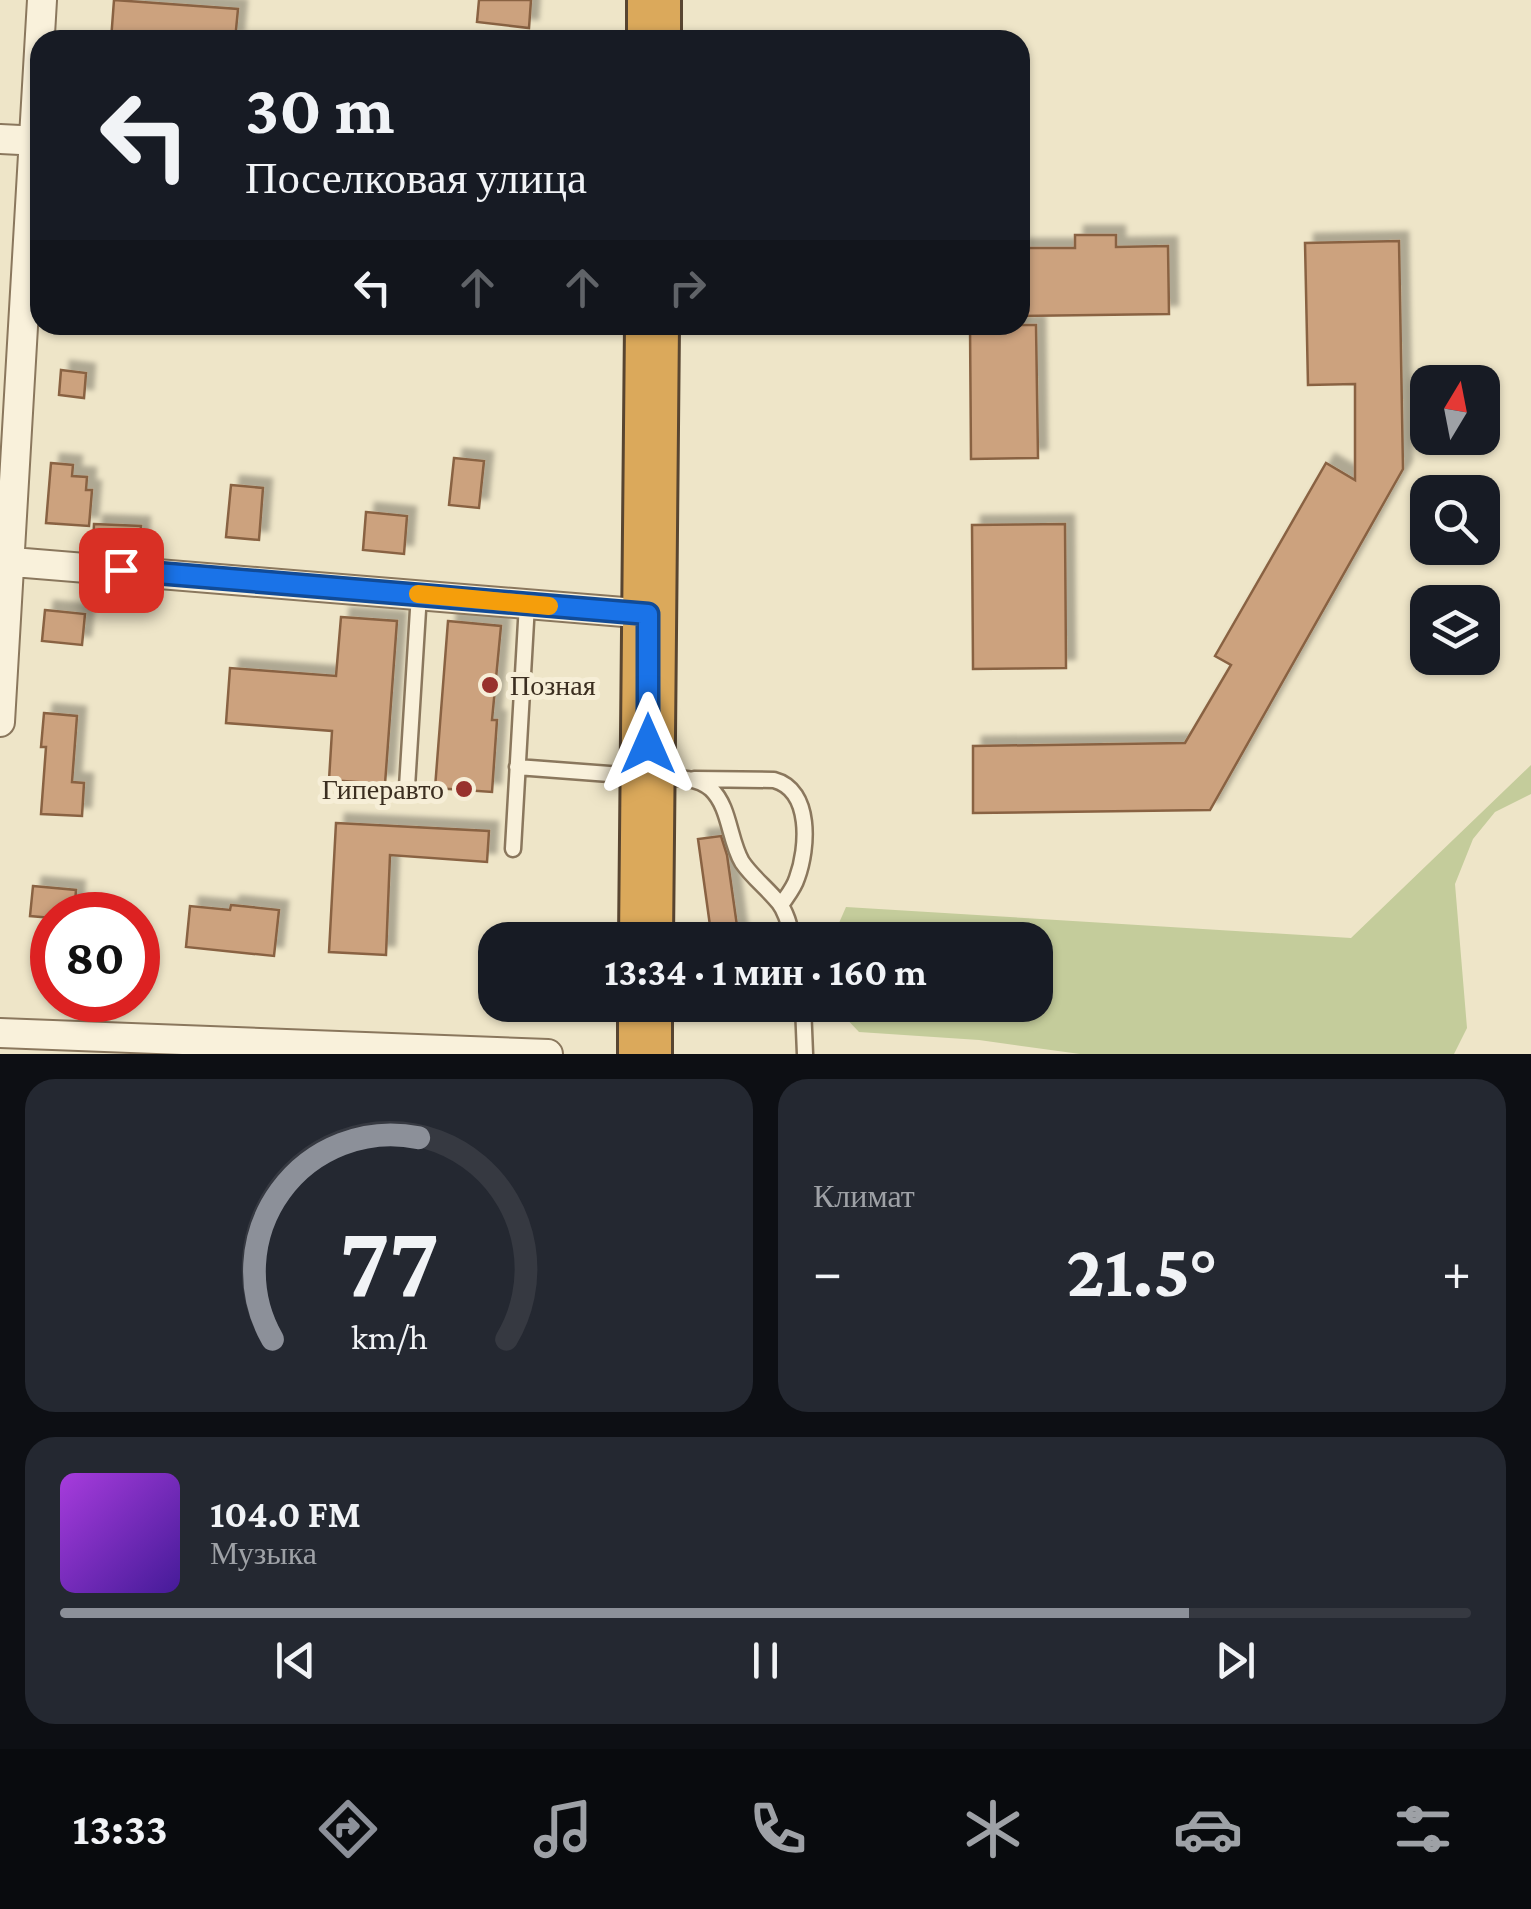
<!DOCTYPE html>
<html lang="ru">
<meta charset="utf-8">
<style>
:root{--surface:#171b24;--page:#242831;--text:#f1f3f6;--muted:#9ea1a6;--line:#363941;--accent:#8c9099}
body{margin:0;font-family:"Crimson Pro",serif;background:var(--page);color:var(--text);height:100vh;display:flex;flex-direction:column;font-size:38px;white-space:nowrap}
*{box-sizing:border-box;margin:0}
p{font-size:32px;color:var(--muted)}
.icon{flex:none;width:55px;height:55px;fill:none;stroke:currentColor;stroke-width:2;stroke-linecap:round;stroke-linejoin:round}
.map{position:relative;height:1054px;overflow:hidden}
.drawer{display:flex;flex-direction:column;gap:25px;padding:25px;background:#0d0f14;flex:1}
.drawer>*{flex:none}
.guide{position:absolute;left:30px;top:30px;width:1000px;height:305px;border-radius:30px;box-shadow:0 2px 8px #0004;background:#171b24;color:var(--text);overflow:hidden}
.needle{width:65px;rotate:10deg}
.buttons{position:absolute;left:1410px;top:365px;display:grid;gap:20px}
.buttons a{display:grid;place-items:center;width:90px;height:90px;border-radius:20px;background:var(--surface);box-shadow:0 2px 8px #0004;font-size:50px}
.speed{position:absolute;left:30px;top:892px;display:flex;gap:20px;font-size:50px;font-weight:700;text-align:center}
.speed>*{display:grid;place-content:center;width:130px;height:130px;border-radius:50%;background:var(--surface);box-shadow:0 2px 8px #0004;line-height:1}
.speed .limit{border:15px solid #d22;background:#fff;color:#111}
.pin{position:absolute;display:grid;place-items:center;width:85px;height:85px;color:#fff;margin:-42px;border-radius:20px;box-shadow:0 5px 15px #0006}
.me{position:absolute;width:110px;margin:-55px;rotate:0deg;stroke-linejoin:round;filter:drop-shadow(0 0 8px #0008)}
.turn{display:flex;align-items:center;gap:35px;height:210px;padding:0 50px;font-size:45px}
.turn .icon{width:130px;height:130px;stroke-width:2.5}
.turn b{display:block;font-size:70px;line-height:85px}
.lanes{display:flex;align-items:center;height:95px;padding:0 50px;background:#0003;justify-content:center;gap:50px;direction:ltr}
.lanes .off{opacity:.35}
.big{font-size:75px;font-weight:700;line-height:1.1}
.drawer .tile{flex:1;display:flex;flex-direction:column;justify-content:center;gap:15px;min-width:0;padding:0 35px;border-radius:30px;background:var(--page)}
.drawer .dial{align-items:center;gap:0}
.dial svg{height:260px;overflow:visible;fill:none;stroke:var(--line);stroke-width:7;stroke-linecap:round;text-anchor:middle}
.dial text{fill:var(--text);stroke:none}
.song{display:flex;align-items:center;gap:30px}
.cover{width:120px;height:120px;border-radius:15px;background:linear-gradient(135deg,hsl(280 70% 55%),hsl(260 70% 35%))}
.played{height:10px;border-radius:5px;background:linear-gradient(90deg,var(--accent) 80%,var(--line) 80%)}
.keys{display:flex;justify-content:space-around;direction:ltr}
.heat{display:flex;justify-content:space-between;align-items:center;font-size:55px;direction:ltr}
.drawer .tiles{flex:1;display:grid;gap:25px;grid-template-columns:1fr 1fr}
.tile:last-child{grid-column:span 2}
.trip{position:absolute;left:478px;top:922px;width:575px;height:100px;border-radius:30px;background:var(--surface);box-shadow:0 2px 8px #0004;font-weight:700;line-height:100px;text-align:center}
.tabs{display:flex;height:160px;justify-content:space-around;align-items:center;background:#090b0e;color:var(--muted)}
.tabs .icon{width:70px;height:70px}
.tabs .selected{color:var(--accent)}
.tabs b{font-size:45px;color:var(--text)}
.map>svg:first-child{display:block}
.green{fill:#c4cc9b}
.building{fill:#cca27e;stroke:#896243;stroke-width:2.5;filter:url(#shadow)}
.lines{fill:none;stroke-linecap:round;stroke-linejoin:round}
.lane-casing{stroke:#8a775d;stroke-width:19}
.street-casing{stroke:#8a775d;stroke-width:32}
.highway-casing{stroke:#584531;stroke-width:58}
.lane{stroke:#f9f1db;stroke-width:14}
.street{stroke:#f9f1db;stroke-width:28}
.highway{stroke:#dba95b;stroke-width:52}
.route-casing{stroke:#114b97;stroke-width:25}
.route{stroke:#1a73e8;stroke-width:18}
.slow{stroke:#f59e0b;stroke-width:18}
.poi-dot{fill:#98322d;stroke:#f6eed7;stroke-width:4}
.labels{text-anchor:middle;dominant-baseline:central;stroke-width:10;stroke-linejoin:round;paint-order:stroke}
.poi-label{font-size:28px;fill:#3b2e20;stroke:#f6eed7;text-anchor:start}
</style>
<div class="map">
<svg width="1531" height="1054" viewBox="0 0 1531 1054">
<defs>
<filter id="shadow"><feDropShadow dx="9" dy="-9" stdDeviation="2.5" flood-color="#0004"/></filter>
</defs>
<rect width="100%" height="100%" fill="#eee5c8"/>
<!-- green -->
<path class="green" d="M 1531,765 L 1531,794 L 1495,812 L 1473,839 L 1455,884 L 1467,1028 L 1454,1054 L 1080,1054 L 979,1040 L 859,1032 L 841,1013 L 838,1005 L 1035,1005 L 1035,940 L 838,940 L 839,923 L 846,907 L 1351,938 Z"/>
<!-- building -->
<path class="building" d="M 114,0 L 238,9 L 235,40 L 111,40 Z
M 479,0 L 531,0 L 529,28 L 477,22 Z
M 1075,235 L 1116,235 L 1116,247 L 1168,246 L 1169,314 L 1020,316 L 1020,248 L 1075,248 Z
M 1399,241 L 1403,469 L 1210,810 L 973,813 L 973,746 L 1185,743 L 1231,665 L 1215,656 L 1326,463 L 1355,480 L 1355,384 L 1308,385 L 1305,243 Z
M 970,325 L 1036,325 L 1038,458 L 971,459 Z
M 61,370 L 86,373 L 84,398 L 59,395 Z
M 454,458 L 484,461 L 479,508 L 449,505 Z
M 51,463 L 73,465 L 72,476 L 87,477 L 86,490 L 92,490 L 89,526 L 46,523 Z
M 231,485 L 263,488 L 259,540 L 226,537 Z
M 366,512 L 407,516 L 404,554 L 363,550 Z
M 94,524 L 141,526 L 139,549 L 93,547 Z
M 1065,524 L 1066,668 L 973,669 L 972,525 Z
M 45,610 L 85,614 L 82,645 L 42,641 Z
M 341,617 L 397,621 L 385,784 L 329,780 L 332,731 L 226,723 L 230,668 L 336,676 Z
M 448,621 L 501,626 L 492,720 L 497,720 L 492,792 L 435,788 Z
M 44,713 L 77,716 L 72,782 L 84,783 L 82,816 L 41,814 L 46,747 L 41,747 Z
M 336,823 L 489,831 L 487,862 L 390,855 L 386,955 L 329,952 Z
M 721,836 L 727,855 L 739,940 L 712,940 L 698,839 Z
M 33,886 L 76,890 L 74,915 L 52,915 L 52,918 L 30,916 Z
M 231,905 L 279,910 L 274,956 L 186,947 L 190,906 L 230,910 Z"/>
<g class="lines">
<!-- lane casing -->
<g class="lane-casing">
<path id="lane" d="M 517,767 L 636,776
M 657,778 C 675,778 696,776 711,789 C 730,807 729,840 742,862 C 752,877 768,889 779,903 C 787,913 790,928 793,940
M 694,779 L 774,780 C 812,790 808,848 797,878 C 794,888 787,896 781,905
M 407,787 L 419,594
M 513,849 L 527,604
M 803,1005 L 805,1054"/>
</g>
<!-- street casing -->
<g class="street-casing">
<path id="street" d="M 0,139 L 40,141
M 0,561 L 648,614
M 0,722 L 42,0
M 0,1033 L 548,1054"/>
</g>
<!-- highway casing -->
<g class="highway-casing">
<path id="highway" d="M 654,0 L 654,40
M 646,940 L 652,325
M 645,1054 L 645,1005"/>
</g>
<!-- lane -->
<use href="#lane" class="lane"/>
<!-- street -->
<use href="#street" class="street"/>
<!-- highway -->
<use href="#highway" class="highway"/>
</g>
<g class="lines">
<!-- route casing -->
<g class="route-casing">
<path id="route" d="M 121,570 L 648,614 L 648,744"/>
</g>
<!-- route -->
<use href="#route" class="route"/>
<!-- slow -->
<path class="slow" d="M 418,594 L 549,606"/>
</g>
<!-- markers -->
<g class="poi-dot">
<circle cx="490" cy="685" r="10"/>
<circle cx="464" cy="789" r="10"/>
</g>
<g class="labels">
<!-- poi labels -->
<g class="poi-label">
<text x="510" y="685">Позная</text>
<text x="444" y="789" text-anchor="end">Гиперавто</text>
</g>
</g>
</svg>
<div class="buttons">
<a><svg class="needle" viewBox="-14 -14 28 28"><path d="M0-13l5 13h-10z" fill="#e53935"/><path d="M0 13l5-13h-10z" fill="#9ea1a6"/></svg></a>
<a><svg class="icon" aria-label="search" viewBox="0 0 24 24"><circle cx="10" cy="10" r="6"/><path d="M15 15l6 6"/></svg></a>
<a><svg class="icon" aria-label="layers" viewBox="0 0 24 24"><path d="M12 4l9 5-9 5-9-5zM3 14l9 5 9-5"/></svg></a>
</div>
<div class="speed"><div class="limit">80</div></div>
<div class="pin" style="left:121px;top:570px;background:#d93025"><svg class="icon" aria-label="arrive" viewBox="0 0 24 24"><path d="M6 21V4h12l-3 4 3 4H6"/></svg></div>
<svg class="me" style="left:648px;top:744px" viewBox="-20 -20 40 40"><path d="M0-17L14 15 0 8-14 15z" fill="#1a73e8" stroke="#fff" stroke-width="4"/></svg>
<div class="trip">13:34 · 1 мин · 160 m</div>
<div class="guide">
<div class="turn"><svg class="icon" aria-label="left" viewBox="0 0 24 24"><path d="M17 20v-9H6M10 6l-5 5 5 5"/></svg><div><b>30 m</b>Поселковая улица</div></div>
<div class="lanes"><svg class="icon" aria-label="left" viewBox="0 0 24 24"><path d="M17 20v-9H6M10 6l-5 5 5 5"/></svg><svg class="icon off" aria-label="ahead" viewBox="0 0 24 24"><path d="M12 20V5M6 11l6-6 6 6"/></svg><svg class="icon off" aria-label="ahead" viewBox="0 0 24 24"><path d="M12 20V5M6 11l6-6 6 6"/></svg><svg class="icon off" aria-label="right" viewBox="0 0 24 24"><path d="M7 20v-9h11M14 6l5 5-5 5"/></svg></div>
</div>
</div>
<section class="drawer">
<div class="tiles">
<div class="tile dial"><svg viewBox="0 0 100 80">
<path d="M14 69A42 42 0 1 1 86 69"/>
<path d="M14 69A42 42 0 0 1 59 7" stroke="#8c9099"/>
<text x="50" y="56" font-size="32" font-weight="700">77</text>
<text x="50" y="72" font-size="11">km/h</text>
</svg></div>
<div class="tile"><p>Климат</p>
<div class="heat"><a>−</a><b class="big">21.5°</b><a>+</a></div>
</div>
<div class="tile">
<div class="song"><i class="cover"></i><div><b>104.0 FM</b><p>Музыка</p></div></div>
<div class="played"></div>
<div class="keys"><svg class="icon" aria-label="previous" viewBox="0 0 24 24"><path d="M18 5L8 12l10 7zM5 5v14"/></svg><svg class="icon" aria-label="pause" viewBox="0 0 24 24"><path d="M8 5v14M16 5v14"/></svg><svg class="icon" aria-label="next" viewBox="0 0 24 24"><path d="M6 5l10 7-10 7zM19 5v14"/></svg></div>
</div>
</div>
</section>
<nav class="tabs">
<b>13:33</b>
<svg class="icon selected" aria-label="directions" viewBox="0 0 24 24"><path d="M12 3l9 9-9 9-9-9zM9 14v-3h6M13 9l2 2-2 2"/></svg>
<svg class="icon" aria-label="music" viewBox="0 0 24 24"><path d="M9 18V5l10-2v13"/><circle cx="6" cy="18" r="3"/><circle cx="16" cy="16" r="3"/></svg>
<svg class="icon" aria-label="phone" viewBox="0 0 24 24"><path d="M5 4h4l2 5-3 2q2 4 5 5l2-3 5 2v4C11 20 4 13 5 4z"/></svg>
<svg class="icon" aria-label="climate" viewBox="0 0 24 24"><path d="M12 3v18M4 7l16 10M4 17L20 7"/></svg>
<svg class="icon" aria-label="car" viewBox="0 0 24 24"><path d="M5 17H2v-5l4-1 3-4h7l3 4 3 1v5h-3M9 17h6M6 11h13"/><circle cx="7" cy="17" r="2"/><circle cx="17" cy="17" r="2"/></svg>
<svg class="icon" aria-label="filters" viewBox="0 0 24 24"><path d="M4 7h16M4 17h16"/><circle cx="9" cy="7" r="2"/><circle cx="15" cy="17" r="2"/></svg>
</nav>
